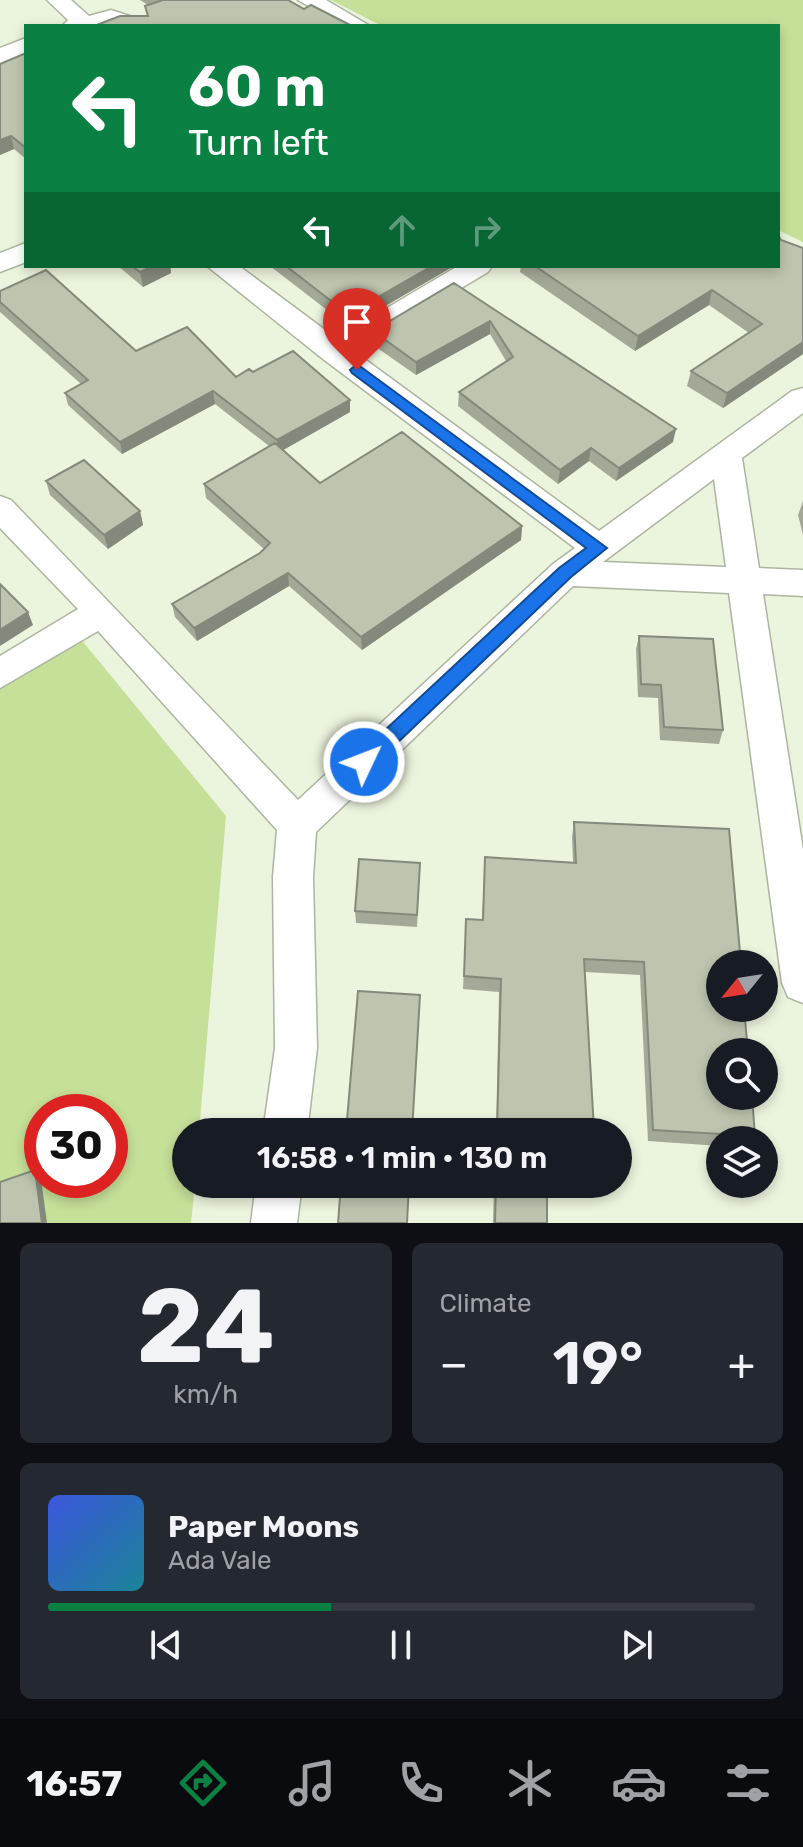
<!DOCTYPE html>
<meta charset="utf-8">
<style>
:root{--surface:#171b24;--page:#242831;--text:#f1f3f6;--muted:#9ea1a6;--line:#363941;--accent:#0b8043}
body{margin:0;font-family:Rubik,sans-serif;background:var(--page);color:var(--text);height:100vh;display:flex;flex-direction:column;font-size:30px;white-space:nowrap}
*{box-sizing:border-box;margin:0}
p{font-size:26px;color:var(--muted)}
.icon{flex:none;width:44px;height:44px;fill:none;stroke:currentColor;stroke-width:2;stroke-linecap:round;stroke-linejoin:round}
.map{position:relative;height:1223px;overflow:hidden}
.drawer{display:flex;flex-direction:column;gap:20px;padding:20px;background:#0d0f14;flex:1}
.drawer>*{flex:none}
.banner{position:absolute;left:24px;top:24px;width:756px;height:244px;border-radius:0px;box-shadow:0 4px 12px #0003;background:#0b8043;color:#fff;overflow:hidden}
.needle{width:52px;rotate:240deg}
.buttons{position:absolute;left:706px;top:950px;display:grid;gap:16px}
.buttons a{display:grid;place-items:center;width:72px;height:72px;border-radius:50%;background:var(--surface);box-shadow:0 4px 12px #0003;font-size:40px}
.speed{position:absolute;left:24px;top:1094px;display:flex;gap:16px;font-size:40px;font-weight:700;text-align:center}
.speed>*{display:grid;place-content:center;width:104px;height:104px;border-radius:50%;background:var(--surface);box-shadow:0 4px 12px #0003;line-height:1}
.speed .limit{border:12px solid #d22;background:#fff;color:#111}
.pin{position:absolute;display:grid;place-items:center;width:68px;height:68px;color:#fff;margin:-82px -34px;border-radius:50% 50% 50% 0;rotate:-45deg;box-shadow:0 0 8px #0007}
.pin .icon{rotate:45deg}
.me{position:absolute;width:88px;margin:-44px;rotate:47deg;stroke-linejoin:round;filter:drop-shadow(0 0 6px #0008)}
.turn{display:flex;align-items:center;gap:28px;height:168px;padding:0 32px;font-size:36px}
.turn .icon{width:104px;height:104px;stroke-width:2.5}
.turn b{display:block;font-size:56px;line-height:68px}
.lanes{display:flex;align-items:center;height:76px;padding:0 32px;background:#0003;justify-content:center;gap:40px;direction:ltr}
.lanes .off{opacity:.35}
.big{font-size:60px;font-weight:600;line-height:1.1}
.drawer .widget{flex:1;display:flex;flex-direction:column;justify-content:center;gap:12px;min-width:0;padding:0 28px;border-radius:12px;background:var(--page)}
.drawer .dial{align-items:center;gap:0}
.dial b{font-size:104px;line-height:1}
.song{display:flex;align-items:center;gap:24px}
.cover{width:96px;height:96px;border-radius:12px;background:linear-gradient(135deg,hsl(230 70% 55%),hsl(190 70% 35%))}
.played{height:8px;border-radius:4px;background:linear-gradient(90deg,var(--accent) 40%,var(--line) 40%)}
.keys{display:flex;justify-content:space-around;direction:ltr}
.heat{display:flex;justify-content:space-between;align-items:center;font-size:44px;direction:ltr}
.drawer .tiles{flex:1;display:grid;gap:20px;grid-template-columns:1fr 1fr}
.widget:last-child{grid-column:span 2}
.trip{position:absolute;left:172px;top:1118px;width:460px;height:80px;border-radius:40px;background:var(--surface);box-shadow:0 4px 12px #0003;font-weight:600;line-height:80px;text-align:center}
.menu{display:flex;height:128px;justify-content:space-around;align-items:center;background:#090b0e;color:var(--muted)}
.menu .icon{width:56px;height:56px}
.menu .on{color:var(--accent)}
.menu b{font-size:36px;color:var(--text)}
.map>svg:first-child{display:block}
.green{fill:#c6df99;fill-rule:evenodd}
.lines{fill:none;stroke-linecap:round;stroke-linejoin:round}
.street-casing{stroke:#adb5a0;stroke-width:3}
.street{fill:#fff;fill-rule:evenodd}
.wall{fill:#a3a997}
.shaded-wall{fill:#848a7b}
.building{fill:#bdc5b0;stroke:#848a7b;stroke-width:2}
.route{fill:#1a73e8;stroke:#114b97;stroke-width:2}
</style>
<div class="map">
<svg width="803" height="1223" viewBox="0 0 803 1223">
<rect width="100%" height="100%" fill="#ebf4dd"/>
<!-- green -->
<path class="green" d="M 331,0 L 803,0 L 803,242 L 778,230 L 778,26 L 382,26 Z
M 75,632 L 226,816 L 199,1132 L 186,1132 L 186,1184 L 195,1184 L 191,1223 L 0,1223 L 0,677 ZM 42,1112 L 110,1112 L 110,1180 L 42,1180 Z"/>
<g class="lines">
<!-- street casing -->
<g class="street-casing">
<path id="street" d="M 47,0 L 71,0 L 89,16 L 111,10 L 145,21 L 148,26 L 62,26 L 68,20 Z
M 298,0 L 326,0 L 370,26 L 342,26 Z
M 26,38 L 26,53 L 0,63 L 0,48 Z
M 26,243 L 26,262 L 0,272 L 0,253 Z
M 207,266 L 239,266 L 336,338 L 458,266 L 492,266 L 488,272 L 355,352 L 599,531 L 792,391 L 803,388 L 803,413 L 742,458 L 759,568 L 803,570 L 803,596 L 763,594 L 803,850 L 803,1003 L 788,997 L 782,983 L 729,593 L 573,586 L 316,832 L 313,877 L 317,1048 L 307,1132 L 263,1132 L 275,1048 L 273,877 L 277,830 L 98,631 L 0,688 L 0,656 L 78,609 L 0,528 L 0,496 L 11,500 L 298,800 L 553,564 L 575,548 L 323,359 ZM 714,479 L 726,567 L 603,562 Z
M 256,1184 L 302,1184 L 297,1223 L 251,1223 Z"/>
</g>
<!-- street -->
<use href="#street" class="street"/>
</g>
<!-- wall -->
<path class="wall" d="M 140,0 L 288,0 L 304,9 L 352,26 L 147,16 L 145,6 L 148,5 Z
M 26,53 L 26,159 L 14,149 L 0,155 L 0,64 Z
M 781,240 L 803,248 L 803,354 L 723,408 L 687,386 L 691,371 L 749,333 L 709,305 L 635,351 L 520,272 L 521,266 L 778,266 Z
M 118,266 L 170,266 L 171,273 L 143,287 Z
M 270,266 L 454,266 L 349,327 Z
M 454,283 L 673,442 L 616,481 L 589,461 L 558,484 L 458,406 L 459,392 L 506,361 L 490,334 L 416,375 L 373,345 L 373,331 Z
M 0,291 L 136,351 L 236,377 L 253,372 L 350,412 L 283,450 L 320,483 L 522,526 L 521,540 L 362,650 L 289,586 L 197,641 L 175,617 L 172,604 L 260,553 L 264,549 L 206,498 L 204,484 L 269,446 L 215,404 L 122,454 L 68,405 L 65,393 L 81,384 L 0,312 Z
M 46,481 L 140,511 L 143,525 L 108,549 L 50,495 Z
M 803,501 L 803,535 L 798,515 Z
M 639,636 L 723,730 L 719,744 L 660,740 L 658,698 L 638,697 L 636,649 Z
M 574,822 L 755,1136 L 753,1140 L 720,1140 L 720,1146 L 648,1141 L 640,975 L 585,972 L 593,1132 L 496,1132 L 499,992 L 463,989 L 466,919 L 482,920 L 485,857 L 573,862 L 572,837 Z
M 420,863 L 417,927 L 356,923 L 355,911 Z
M 494,1184 L 547,1184 L 547,1223 L 493,1223 Z"/>
<!-- shaded-wall -->
<path class="shaded-wall" d="M 11,136 L 14,149 L 0,155 L 0,140 Z
M 153,266 L 170,266 L 171,273 L 143,287 L 140,272 Z
M 432,266 L 454,266 L 349,327 L 348,314 Z
M 712,290 L 709,305 L 635,351 L 638,336 Z
M 490,321 L 490,334 L 416,375 L 416,362 Z
M 803,342 L 803,354 L 723,408 L 727,393 Z
M 213,391 L 215,404 L 122,454 L 120,442 Z
M 350,400 L 350,412 L 278,453 L 277,440 Z
M 676,429 L 673,442 L 616,481 L 619,468 Z
M 591,448 L 589,461 L 558,484 L 560,470 Z
M 140,511 L 143,525 L 108,549 L 104,535 Z
M 522,526 L 521,540 L 362,650 L 361,637 Z
M 288,573 L 289,586 L 197,641 L 194,628 Z
M 28,612 L 33,625 L 0,646 L 0,630 Z
M 35,1170 L 41,1179 L 47,1223 L 42,1223 Z"/>
<!-- building -->
<path class="building" d="M 159,0 L 288,0 L 304,9 L 311,5 L 352,26 L 94,26 L 120,16 L 148,16 L 145,6 L 160,1 Z
M 26,53 L 26,148 L 11,136 L 0,140 L 0,64 Z
M 778,235 L 781,240 L 803,248 L 803,342 L 727,393 L 691,371 L 762,324 L 712,290 L 638,336 L 535,266 L 778,266 Z
M 132,266 L 153,266 L 140,272 Z
M 286,266 L 432,266 L 348,314 Z
M 46,270 L 136,351 L 187,327 L 236,377 L 249,369 L 253,372 L 293,351 L 350,400 L 277,440 L 213,391 L 120,442 L 65,393 L 88,380 L 0,302 L 0,291 Z
M 454,283 L 676,429 L 619,468 L 591,448 L 560,470 L 459,392 L 513,357 L 490,321 L 416,362 L 373,331 Z
M 402,432 L 522,526 L 361,637 L 288,573 L 194,628 L 172,604 L 260,553 L 270,543 L 204,484 L 275,443 L 320,483 Z
M 84,460 L 140,511 L 104,535 L 46,481 Z
M 0,584 L 28,612 L 0,630 Z
M 639,636 L 713,639 L 723,730 L 664,727 L 661,685 L 641,684 Z
M 574,822 L 729,829 L 741,964 L 720,964 L 720,1008 L 744,1008 L 748,1052 L 720,1052 L 720,1096 L 752,1096 L 755,1136 L 653,1130 L 644,962 L 584,959 L 594,1129 L 547,1127 L 547,1132 L 497,1132 L 501,979 L 464,976 L 466,919 L 483,920 L 485,857 L 576,863 Z
M 359,859 L 420,863 L 417,915 L 355,911 Z
M 358,991 L 420,995 L 412,1132 L 346,1132 Z
M 35,1170 L 42,1223 L 0,1223 L 0,1182 Z
M 341,1184 L 409,1184 L 407,1223 L 338,1223 Z
M 496,1184 L 547,1184 L 547,1223 L 495,1223 Z"/>
<!-- route -->
<path class="route" d="M 357,364 L 607,548 L 571,577 L 371,768 L 357,768 L 354,762 L 357,756 L 559,568 L 586,548 L 352,373 L 350,370 Z"/>
</svg>
<div class="buttons">
<a><svg class="needle" viewBox="-14 -14 28 28"><path d="M0-13l5 13h-10z" fill="#e53935"/><path d="M0 13l5-13h-10z" fill="#9ea1a6"/></svg></a>
<a><svg class="icon" aria-label="search" viewBox="0 0 24 24"><circle cx="10" cy="10" r="6"/><path d="M15 15l6 6"/></svg></a>
<a><svg class="icon" aria-label="layers" viewBox="0 0 24 24"><path d="M12 4l9 5-9 5-9-5zM3 14l9 5 9-5"/></svg></a>
</div>
<div class="speed"><div class="limit">30</div></div>
<div class="pin" style="left:357px;top:370px;background:#d93025"><svg class="icon" aria-label="arrive" viewBox="0 0 24 24"><path d="M6 21V4h12l-3 4 3 4H6"/></svg></div>
<svg class="me" style="left:364px;top:762px" viewBox="-20 -20 40 40"><circle r="17" fill="#1a73e8" stroke="#fff" stroke-width="3"/><path d="M0-11L8 9 0 5-8 9z" fill="#fff"/></svg>
<div class="trip">16:58 · 1 min · 130 m</div>
<div class="banner">
<div class="turn"><svg class="icon" aria-label="left" viewBox="0 0 24 24"><path d="M17 20v-9H6M10 6l-5 5 5 5"/></svg><div><b>60 m</b>Turn left</div></div>
<div class="lanes"><svg class="icon" aria-label="left" viewBox="0 0 24 24"><path d="M17 20v-9H6M10 6l-5 5 5 5"/></svg><svg class="icon off" aria-label="ahead" viewBox="0 0 24 24"><path d="M12 20V5M6 11l6-6 6 6"/></svg><svg class="icon off" aria-label="right" viewBox="0 0 24 24"><path d="M7 20v-9h11M14 6l5 5-5 5"/></svg></div>
</div>
</div>
<section class="drawer">
<div class="tiles">
<div class="widget dial"><b>24</b><p>km/h</p></div>
<div class="widget"><p>Climate</p>
<div class="heat"><a>−</a><b class="big">19°</b><a>+</a></div>
</div>
<div class="widget">
<div class="song"><i class="cover"></i><div><b>Paper Moons</b><p>Ada Vale</p></div></div>
<div class="played"></div>
<div class="keys"><svg class="icon" aria-label="previous" viewBox="0 0 24 24"><path d="M18 5L8 12l10 7zM5 5v14"/></svg><svg class="icon" aria-label="pause" viewBox="0 0 24 24"><path d="M8 5v14M16 5v14"/></svg><svg class="icon" aria-label="next" viewBox="0 0 24 24"><path d="M6 5l10 7-10 7zM19 5v14"/></svg></div>
</div>
</div>
</section>
<nav class="menu">
<b>16:57</b>
<svg class="icon on" aria-label="directions" viewBox="0 0 24 24"><path d="M12 3l9 9-9 9-9-9zM9 14v-3h6M13 9l2 2-2 2"/></svg>
<svg class="icon" aria-label="music" viewBox="0 0 24 24"><path d="M9 18V5l10-2v13"/><circle cx="6" cy="18" r="3"/><circle cx="16" cy="16" r="3"/></svg>
<svg class="icon" aria-label="phone" viewBox="0 0 24 24"><path d="M5 4h4l2 5-3 2q2 4 5 5l2-3 5 2v4C11 20 4 13 5 4z"/></svg>
<svg class="icon" aria-label="climate" viewBox="0 0 24 24"><path d="M12 3v18M4 7l16 10M4 17L20 7"/></svg>
<svg class="icon" aria-label="car" viewBox="0 0 24 24"><path d="M5 17H2v-5l4-1 3-4h7l3 4 3 1v5h-3M9 17h6M6 11h13"/><circle cx="7" cy="17" r="2"/><circle cx="17" cy="17" r="2"/></svg>
<svg class="icon" aria-label="filters" viewBox="0 0 24 24"><path d="M4 7h16M4 17h16"/><circle cx="9" cy="7" r="2"/><circle cx="15" cy="17" r="2"/></svg>
</nav>
